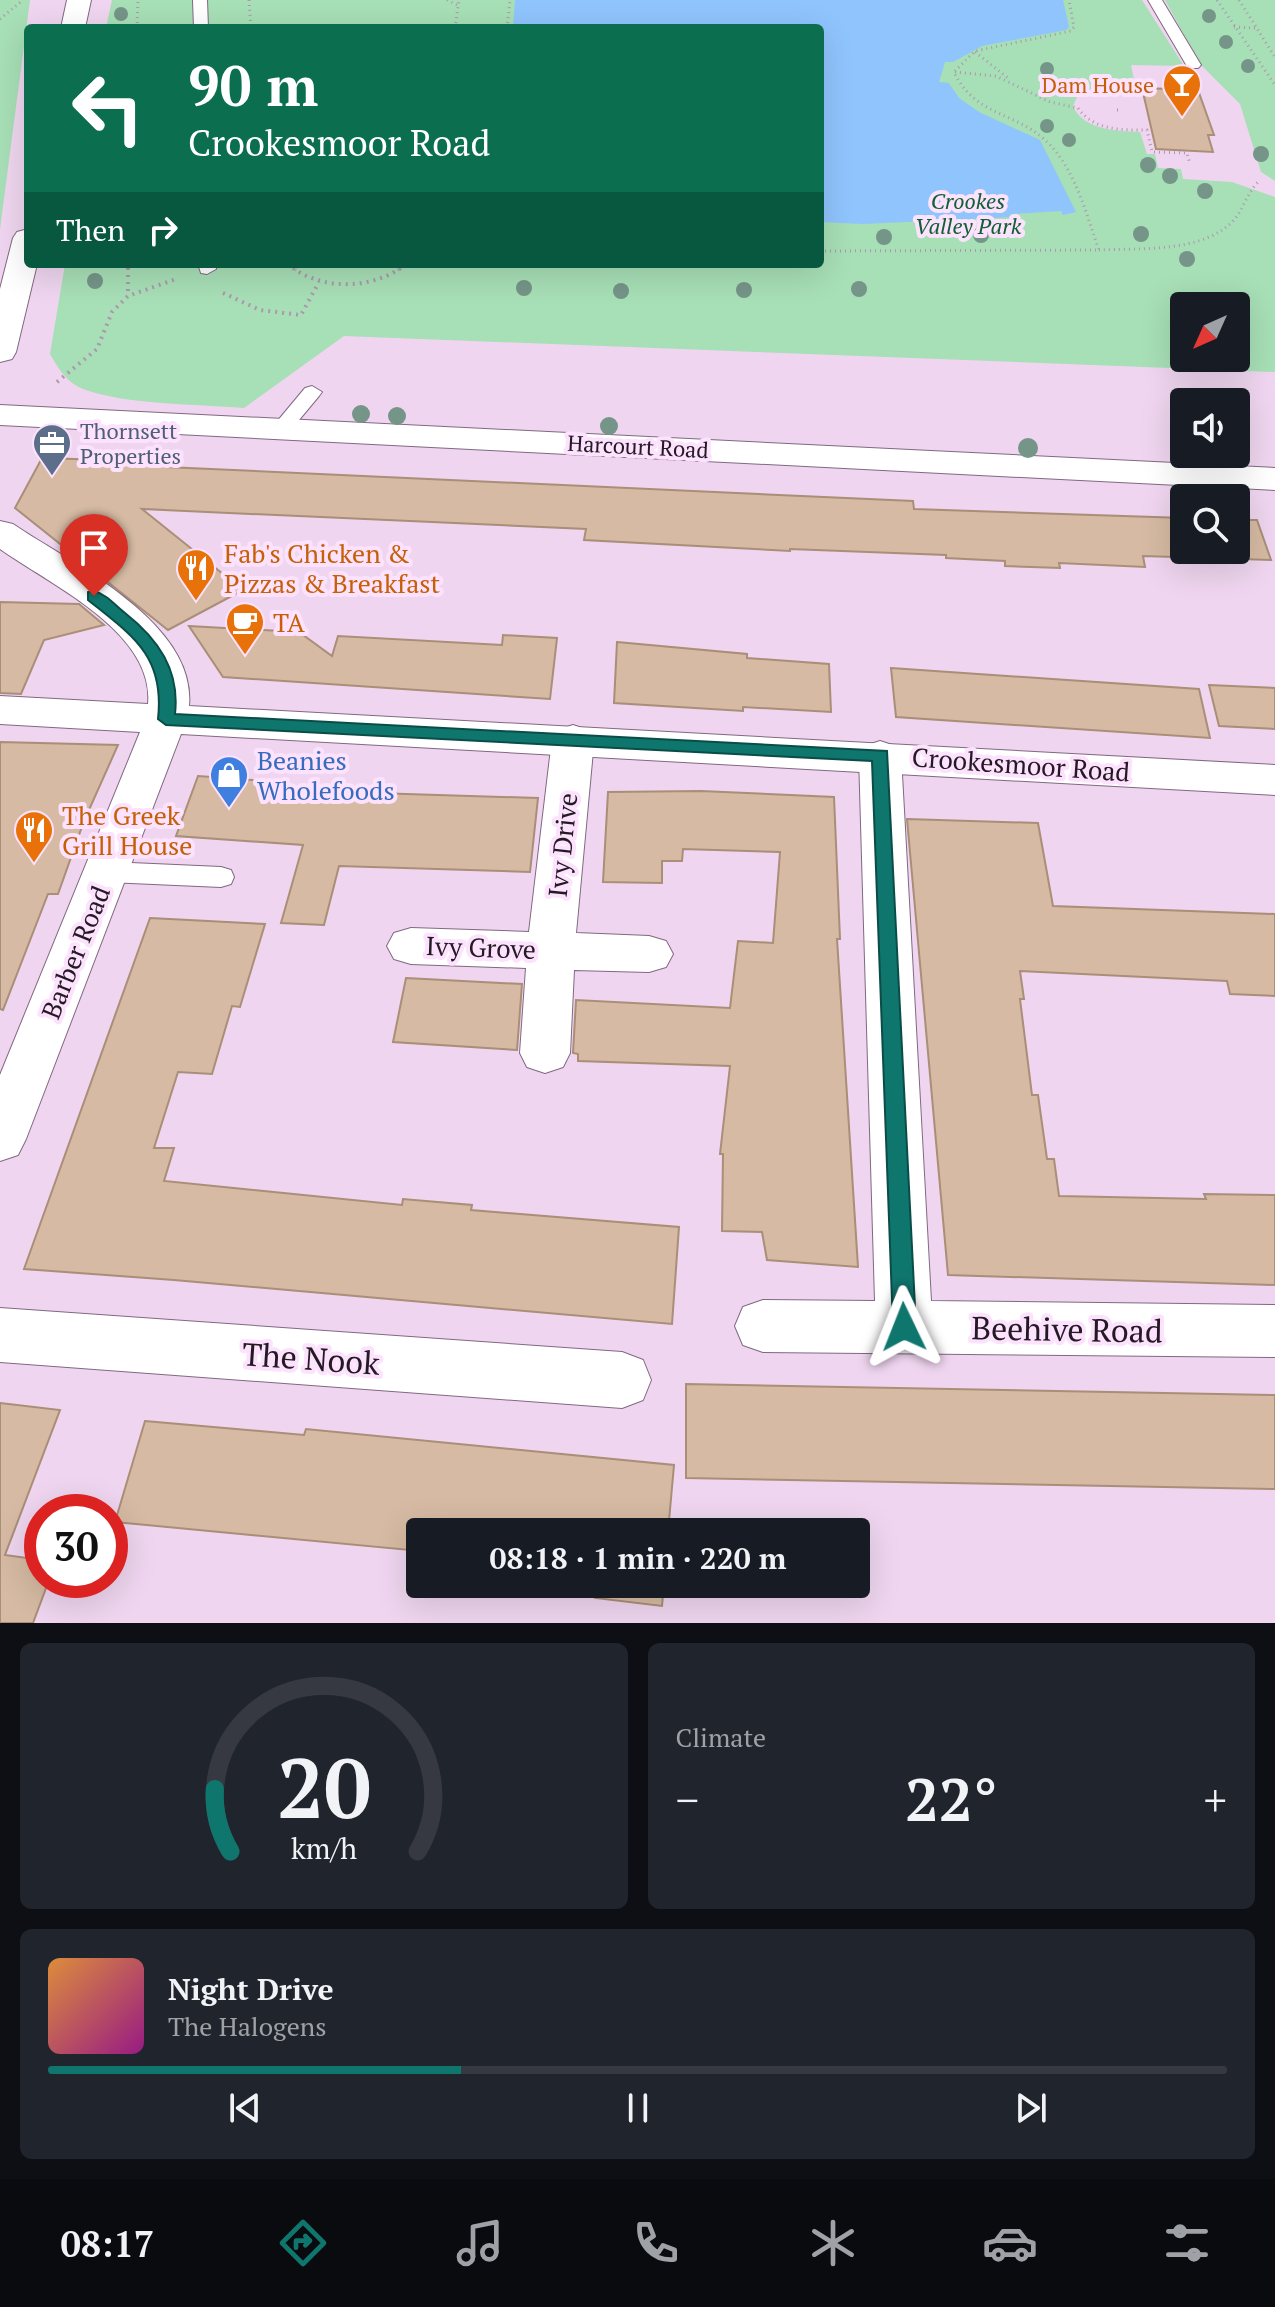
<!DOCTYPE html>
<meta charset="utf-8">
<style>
:root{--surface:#171b24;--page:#20242c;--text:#f1f3f6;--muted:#9ea1a6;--line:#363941;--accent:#0f766e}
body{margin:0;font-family:"PT Serif",serif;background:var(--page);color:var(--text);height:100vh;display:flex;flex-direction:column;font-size:30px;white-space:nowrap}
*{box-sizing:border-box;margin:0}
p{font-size:26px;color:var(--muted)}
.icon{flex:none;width:44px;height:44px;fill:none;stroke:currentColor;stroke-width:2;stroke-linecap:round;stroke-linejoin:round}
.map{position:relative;height:1623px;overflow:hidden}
.details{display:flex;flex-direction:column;gap:20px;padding:20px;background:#0d0f14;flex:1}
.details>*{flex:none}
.banner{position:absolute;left:24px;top:24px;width:800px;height:244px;border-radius:8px;box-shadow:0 8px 32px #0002;background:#0b6e4f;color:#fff;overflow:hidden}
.needle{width:52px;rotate:225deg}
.tools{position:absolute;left:1170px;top:292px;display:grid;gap:16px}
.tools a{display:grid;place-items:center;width:80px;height:80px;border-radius:8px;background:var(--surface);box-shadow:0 8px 32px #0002;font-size:40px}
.speed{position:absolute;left:24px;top:1494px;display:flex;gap:16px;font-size:40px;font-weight:700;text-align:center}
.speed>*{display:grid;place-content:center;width:104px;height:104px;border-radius:50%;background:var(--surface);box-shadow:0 8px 32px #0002;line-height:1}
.speed .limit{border:12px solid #d22;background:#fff;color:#111}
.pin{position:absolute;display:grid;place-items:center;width:68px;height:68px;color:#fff;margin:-82px -34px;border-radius:50% 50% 50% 0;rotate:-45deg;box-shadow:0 0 8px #0007}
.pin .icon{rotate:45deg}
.me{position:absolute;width:88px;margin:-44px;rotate:358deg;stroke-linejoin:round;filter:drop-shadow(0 0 6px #0008)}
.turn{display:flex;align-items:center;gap:28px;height:168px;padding:0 32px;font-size:36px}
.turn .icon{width:104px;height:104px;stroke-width:2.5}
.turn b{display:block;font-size:56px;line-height:68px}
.then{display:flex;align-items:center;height:76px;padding:0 32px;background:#0003;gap:16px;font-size:30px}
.big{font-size:60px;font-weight:700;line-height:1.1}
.details .widget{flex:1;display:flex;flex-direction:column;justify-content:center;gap:12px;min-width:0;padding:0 28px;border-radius:12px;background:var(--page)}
.details .dial{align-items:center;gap:0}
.dial svg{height:208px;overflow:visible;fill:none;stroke:var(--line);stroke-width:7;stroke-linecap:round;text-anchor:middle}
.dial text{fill:var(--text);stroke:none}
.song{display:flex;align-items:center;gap:24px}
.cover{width:96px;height:96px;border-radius:12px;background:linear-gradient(135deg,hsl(30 70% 55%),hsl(310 70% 35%))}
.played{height:8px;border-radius:4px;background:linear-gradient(90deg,var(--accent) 35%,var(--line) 35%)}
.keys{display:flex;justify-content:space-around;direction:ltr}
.heat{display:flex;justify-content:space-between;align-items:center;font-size:44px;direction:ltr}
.details .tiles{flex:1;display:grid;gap:20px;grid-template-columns:1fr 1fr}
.widget:last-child{grid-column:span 2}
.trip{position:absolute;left:406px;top:1518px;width:464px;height:80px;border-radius:8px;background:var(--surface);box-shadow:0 8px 32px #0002;font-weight:700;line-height:80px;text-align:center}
.dock{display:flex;height:128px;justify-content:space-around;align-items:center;background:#090b0e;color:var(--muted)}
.dock .icon{width:56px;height:56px}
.dock .current{color:var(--accent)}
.dock b{font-size:36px;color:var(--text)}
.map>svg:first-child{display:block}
.green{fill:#a7dfb6;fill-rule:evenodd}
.water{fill:#90c4fd}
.building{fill:#d6baa3;stroke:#a98e78;stroke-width:2}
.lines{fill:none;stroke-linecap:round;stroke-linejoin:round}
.lane-casing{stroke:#816981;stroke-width:2}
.street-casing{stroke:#816981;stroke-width:2}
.secondary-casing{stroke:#816981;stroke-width:2}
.path-far1{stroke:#ad98ad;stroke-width:3;stroke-dasharray:1 4;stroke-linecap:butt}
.path{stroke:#ad98ad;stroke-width:4;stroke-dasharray:2 5;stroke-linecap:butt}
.lane{fill:#fff;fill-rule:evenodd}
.street{fill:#fff;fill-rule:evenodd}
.secondary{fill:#fff;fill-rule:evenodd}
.tree{fill:#759588}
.route{fill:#0f766e;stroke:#0a4d48;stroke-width:2}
.labels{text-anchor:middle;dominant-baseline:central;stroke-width:8;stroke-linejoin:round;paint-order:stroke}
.far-food-label{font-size:22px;fill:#c56008;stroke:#fde2fd;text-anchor:end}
.far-park-label{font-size:22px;font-style:italic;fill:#116034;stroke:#fde2fd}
.far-service-label{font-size:22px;fill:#4e5e75;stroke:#fde2fd;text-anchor:start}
.far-street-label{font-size:22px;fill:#241a24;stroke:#fde2fd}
.food-label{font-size:26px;fill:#c56008;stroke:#fde2fd;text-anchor:start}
.shop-label{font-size:26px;fill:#366cbe;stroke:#fde2fd;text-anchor:start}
.street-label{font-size:26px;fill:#241a24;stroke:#fde2fd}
.near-street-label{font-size:32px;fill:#241a24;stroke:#fde2fd}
</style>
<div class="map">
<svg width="1275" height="1623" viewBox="0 0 1275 1623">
<rect width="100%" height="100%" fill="#efd5ef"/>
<!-- green -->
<path class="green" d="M 0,0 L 30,0 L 0,229 Z
M 112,0 L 1142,0 L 1184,66 L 1131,65 L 1136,90 L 1102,90 L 1077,97 L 1073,106 C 1083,130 1117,131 1140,132 L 1147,154 L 1155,154 L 1158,168 L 1181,169 L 1183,179 L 1232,182 L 1275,197 L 1275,372 L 344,336 L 244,408 C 197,404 126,405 83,389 C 67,383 58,368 50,354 L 65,264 L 820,264 L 820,28 L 106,28 ZM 1184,306 L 1236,306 L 1236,358 L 1184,358 Z
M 1165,0 L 1275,0 L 1275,181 L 1261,172 L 1240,104 L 1200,64 Z"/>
<!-- water -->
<path class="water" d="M 515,0 L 1063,0 L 1069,27 L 1066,30 L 982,46 L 953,62 L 945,62 L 939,82 L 949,83 L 959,98 L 979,112 L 1040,140 L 1076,212 L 1063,215 L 1061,211 L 1010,214 L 1011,217 L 863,224 L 820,222 L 820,28 L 513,28 Z"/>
<!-- building -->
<path class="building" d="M 1142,88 L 1198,90 L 1214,135 L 1208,135 L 1213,152 L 1156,149 Z
M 42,458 L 168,462 L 166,467 L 913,501 L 914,509 L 1184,518 L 1184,550 L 1236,550 L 1236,520 L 1257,520 L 1271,560 L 1143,556 L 1145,567 L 1059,563 L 1060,568 L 1005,566 L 1005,561 L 946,558 L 946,555 L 790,549 L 790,551 L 584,540 L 586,529 L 142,509 L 243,590 L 168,630 L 15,508 Z
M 0,602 L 79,604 L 104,625 L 44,640 L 21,694 L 0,693 Z
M 189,626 L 299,632 L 332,656 L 338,636 L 502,645 L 503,635 L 557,638 L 550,699 L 223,677 Z
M 617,642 L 747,654 L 747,658 L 829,664 L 831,712 L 743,707 L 743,711 L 614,703 Z
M 891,668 L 1199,689 L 1210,738 L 896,717 Z
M 1209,685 L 1275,688 L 1275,729 L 1219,726 Z
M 0,742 L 118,745 L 84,821 L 58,894 L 48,894 L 3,1010 L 0,1009 Z
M 198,776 L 281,782 L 278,790 L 538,798 L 530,872 L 339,866 L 324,925 L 281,923 L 303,845 L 176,836 Z
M 701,791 L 834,797 L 840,939 L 837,939 L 858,1267 L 767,1260 L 762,1232 L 722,1231 L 723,1154 L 720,1154 L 730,1066 L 578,1061 L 578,1054 L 573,1053 L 576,1000 L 730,1008 L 738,941 L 773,943 L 780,852 L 683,849 L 682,861 L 662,861 L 662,883 L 603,882 L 608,792 Z
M 907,819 L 1038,823 L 1053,906 L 1275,914 L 1275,996 L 1230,994 L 1227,981 L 1020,971 L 1024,999 L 1020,999 L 1032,1095 L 1038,1095 L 1047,1159 L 1054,1159 L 1059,1196 L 1206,1199 L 1204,1194 L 1275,1195 L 1275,1285 L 948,1275 Z
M 150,918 L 265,924 L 240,1007 L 232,1006 L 212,1074 L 178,1072 L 154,1148 L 174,1148 L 164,1181 L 402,1205 L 403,1199 L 472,1205 L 471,1210 L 679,1227 L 672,1324 L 174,1280 L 24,1269 Z
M 406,978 L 522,984 L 517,1050 L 393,1042 Z
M 686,1384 L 1275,1395 L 1275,1489 L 686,1478 Z
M 0,1403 L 60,1410 L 5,1555 L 42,1560 L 42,1580 L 49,1580 L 33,1623 L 0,1623 Z
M 145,1421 L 304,1435 L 306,1429 L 674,1465 L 668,1532 L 420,1532 L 420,1551 L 115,1522 Z
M 597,1584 L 664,1584 L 662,1606 L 595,1598 Z"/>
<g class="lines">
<!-- lane casing -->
<g class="lane-casing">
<path id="lane" d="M 193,0 L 207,0 L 208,28 L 194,28 Z
M 1148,0 L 1162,0 L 1201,65 L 1198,68 L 1188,68 Z
M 198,264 L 216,264 L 216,269 L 207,274 L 201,273 Z
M 312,386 L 322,392 L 319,396 L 289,432 L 275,432 L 272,428 L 275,424 L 305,388 Z
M 108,862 L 221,867 L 231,870 L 234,877 L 231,884 L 221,887 L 108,882 L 98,879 L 95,872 L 98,865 Z"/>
</g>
<!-- street casing -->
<g class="street-casing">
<path id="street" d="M 0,405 L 1275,468 L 1275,490 L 0,425 Z
M 573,725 L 588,730 L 594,740 L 576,933 L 649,936 L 666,941 L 673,954 L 666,967 L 649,972 L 574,970 L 570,1053 L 563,1067 L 545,1073 L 527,1067 L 520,1053 L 526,968 L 411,964 L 394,959 L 387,946 L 394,933 L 411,928 L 529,932 L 552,740 L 558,730 Z
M 880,741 L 895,746 L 901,756 L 931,1301 L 1275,1305 L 1275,1357 L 763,1352 L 743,1345 L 735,1326 L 743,1307 L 763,1300 L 875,1301 L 859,756 L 865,746 Z
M 0,1308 L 622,1352 L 643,1360 L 651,1380 L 643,1400 L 622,1408 L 0,1362 Z"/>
</g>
<!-- secondary casing -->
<g class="secondary-casing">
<path id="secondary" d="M 67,0 L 91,0 L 85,28 L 61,28 Z
M 28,229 L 28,264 L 37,264 L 16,352 L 12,359 L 0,362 L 0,289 L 13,238 L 17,232 Z
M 0,521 L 13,524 C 70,563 197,622 189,706 L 1275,765 L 1275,795 L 181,734 L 26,1139 L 18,1155 L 0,1161 L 0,1075 L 140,732 L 0,724 L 0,696 L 148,704 C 155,632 49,584 0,549 Z"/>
</g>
<!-- path-far1 -->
<path class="path-far1" d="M 249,0 L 251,28
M 447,0 L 459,6
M 1217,0 L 1275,85
M 1239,0 L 1275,57
M 0,19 L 23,0
M 1234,27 L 1256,28
M 137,28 L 138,0
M 455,28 L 459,0
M 507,28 L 510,0
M 975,52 L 1008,78
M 955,72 L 996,76 L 1050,102 L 1078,108 C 1094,131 1122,130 1147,130 L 1152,152 L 1187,153 L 1190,164
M 1117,110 L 1122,110
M 1099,250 C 1139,248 1199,253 1231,223 C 1243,212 1246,194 1258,182
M 820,251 L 1099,250 C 1086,214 1075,167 1045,140 C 1013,111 975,116 954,72 L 975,51 L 1071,31 L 1074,27 L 1069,0
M 128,264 L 128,270
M 287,264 L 296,270
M 398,270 L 407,264"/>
<!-- path -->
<path class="path" d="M 128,268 L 128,296
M 293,268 C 323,290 370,289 401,268
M 223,293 L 260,310 L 301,315 L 319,282
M 57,382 L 97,349 L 112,312 L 128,296 L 176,279"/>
<!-- lane -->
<use href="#lane" class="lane"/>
<!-- street -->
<use href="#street" class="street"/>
<!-- secondary -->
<use href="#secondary" class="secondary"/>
</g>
<!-- trees -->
<g class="tree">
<circle cx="121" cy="14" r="7"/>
<circle cx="1209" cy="16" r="7"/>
<circle cx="1226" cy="42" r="7"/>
<circle cx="1248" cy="66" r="7"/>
<circle cx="1047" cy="69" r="7"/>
<circle cx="1047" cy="126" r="7"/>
<circle cx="1069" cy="140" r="7"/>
<circle cx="1261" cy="154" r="8"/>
<circle cx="1148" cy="165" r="8"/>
<circle cx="1170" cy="176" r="8"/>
<circle cx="1205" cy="191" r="8"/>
<circle cx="1141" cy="234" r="8"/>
<circle cx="981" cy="235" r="8"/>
<circle cx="884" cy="237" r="8"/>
<circle cx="1187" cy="259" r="8"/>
<circle cx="95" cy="281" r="8"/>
<circle cx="524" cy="288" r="8"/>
<circle cx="859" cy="289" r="8"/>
<circle cx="744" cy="290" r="8"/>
<circle cx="621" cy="291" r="8"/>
<circle cx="361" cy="414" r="9"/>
<circle cx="397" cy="416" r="9"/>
<circle cx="609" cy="426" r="9"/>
<circle cx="1028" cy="448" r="10"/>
</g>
<!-- route -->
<path class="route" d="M 94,591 C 106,594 115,605 125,613 C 158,639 180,670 175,714 L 887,751 L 916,1327 L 913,1335 L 904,1338 L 896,1335 L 893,1327 L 872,761 L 166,725 L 158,719 C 165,656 133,636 88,600 L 88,592 Z"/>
<!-- icons -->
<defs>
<g id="bar-pin" transform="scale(2)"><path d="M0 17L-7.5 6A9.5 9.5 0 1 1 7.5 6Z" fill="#e8710a" stroke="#fde2fd"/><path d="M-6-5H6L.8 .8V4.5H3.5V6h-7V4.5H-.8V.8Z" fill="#fff"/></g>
<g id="office-pin" transform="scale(2)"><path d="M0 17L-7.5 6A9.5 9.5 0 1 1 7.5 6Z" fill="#5c6f8a" stroke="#fde2fd"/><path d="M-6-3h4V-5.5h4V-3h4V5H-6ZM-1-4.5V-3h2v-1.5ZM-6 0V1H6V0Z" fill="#fff"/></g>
<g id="restaurant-pin" transform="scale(2)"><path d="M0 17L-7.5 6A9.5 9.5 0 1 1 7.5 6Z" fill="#e8710a" stroke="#fde2fd"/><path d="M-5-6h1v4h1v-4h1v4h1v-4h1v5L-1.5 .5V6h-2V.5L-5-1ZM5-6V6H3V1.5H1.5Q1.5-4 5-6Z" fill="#fff"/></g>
<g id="cafe-pin" transform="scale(2)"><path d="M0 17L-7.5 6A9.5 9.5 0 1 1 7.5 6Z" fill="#e8710a" stroke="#fde2fd"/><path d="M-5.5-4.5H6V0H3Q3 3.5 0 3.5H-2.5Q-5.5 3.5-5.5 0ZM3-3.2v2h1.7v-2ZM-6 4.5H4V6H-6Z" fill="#fff"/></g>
<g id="shop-pin" transform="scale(2)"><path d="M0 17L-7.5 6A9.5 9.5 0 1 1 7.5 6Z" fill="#3f7fe0" stroke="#fde2fd"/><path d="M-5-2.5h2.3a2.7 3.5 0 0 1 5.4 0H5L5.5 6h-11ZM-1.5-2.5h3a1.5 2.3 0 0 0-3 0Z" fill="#fff"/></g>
</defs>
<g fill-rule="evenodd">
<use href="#bar-pin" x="1182" y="84"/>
<use href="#office-pin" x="52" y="443"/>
<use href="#restaurant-pin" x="196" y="568"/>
<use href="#cafe-pin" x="245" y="622"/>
<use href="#shop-pin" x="229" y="775"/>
<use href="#restaurant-pin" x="34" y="830"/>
</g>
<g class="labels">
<!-- far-food labels -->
<g class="far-food-label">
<text x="1154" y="84">Dam House</text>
</g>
<!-- far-park labels -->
<g class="far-park-label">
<text x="968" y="200">Crookes<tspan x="968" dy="25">Valley Park</tspan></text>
</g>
<!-- far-service labels -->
<g class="far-service-label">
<text x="80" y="430">Thornsett<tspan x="80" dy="25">Properties</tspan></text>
</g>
<!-- far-street labels -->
<g class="far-street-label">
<text transform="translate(638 446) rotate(3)">Harcourt Road</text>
</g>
<!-- food labels -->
<g class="food-label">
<text x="224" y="553">Fab's Chicken &amp;<tspan x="224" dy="30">Pizzas &amp; Breakfast</tspan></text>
<text x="273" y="622">TA</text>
<text x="62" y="815">The Greek<tspan x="62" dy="30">Grill House</tspan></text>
</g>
<!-- shop labels -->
<g class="shop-label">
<text x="257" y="760">Beanies<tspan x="257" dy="30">Wholefoods</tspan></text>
</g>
<!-- street labels -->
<g class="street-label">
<text transform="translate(1021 764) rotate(4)">Crookesmoor Road</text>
<text transform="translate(562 845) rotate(-84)">Ivy Drive</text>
<text transform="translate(481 947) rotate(2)">Ivy Grove</text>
<text transform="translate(75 952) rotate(-68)">Barber Road</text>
</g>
<!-- near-street labels -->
<g class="near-street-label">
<text transform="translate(1067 1329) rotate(1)">Beehive Road</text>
<text transform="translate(311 1358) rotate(4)">The Nook</text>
</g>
</g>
</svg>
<div class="tools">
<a><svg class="needle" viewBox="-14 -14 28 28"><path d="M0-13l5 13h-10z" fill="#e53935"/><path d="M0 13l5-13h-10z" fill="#9ea1a6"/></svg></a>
<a><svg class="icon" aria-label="sound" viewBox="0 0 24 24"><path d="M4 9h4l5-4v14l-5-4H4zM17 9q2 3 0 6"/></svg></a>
<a><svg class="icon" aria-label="search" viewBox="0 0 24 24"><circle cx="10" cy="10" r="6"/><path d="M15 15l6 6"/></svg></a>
</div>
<div class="speed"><div class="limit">30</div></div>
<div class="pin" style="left:94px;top:596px;background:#d93025"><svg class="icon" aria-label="arrive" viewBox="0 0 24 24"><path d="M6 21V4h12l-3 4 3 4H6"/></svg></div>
<svg class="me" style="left:904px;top:1327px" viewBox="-20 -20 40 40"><path d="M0-17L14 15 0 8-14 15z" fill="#0f766e" stroke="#fff" stroke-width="4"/></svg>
<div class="trip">08:18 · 1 min · 220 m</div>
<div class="banner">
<div class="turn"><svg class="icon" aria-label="left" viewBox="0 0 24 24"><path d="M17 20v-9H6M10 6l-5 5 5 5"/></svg><div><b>90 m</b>Crookesmoor Road</div></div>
<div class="then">Then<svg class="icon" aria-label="right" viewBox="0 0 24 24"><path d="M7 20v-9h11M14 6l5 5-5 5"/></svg></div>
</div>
</div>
<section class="details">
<div class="tiles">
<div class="widget dial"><svg viewBox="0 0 100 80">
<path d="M14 69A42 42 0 1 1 86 69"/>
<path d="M14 69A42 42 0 0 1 8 45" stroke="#0f766e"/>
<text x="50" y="56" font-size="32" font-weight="700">20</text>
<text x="50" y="72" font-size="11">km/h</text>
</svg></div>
<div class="widget"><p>Climate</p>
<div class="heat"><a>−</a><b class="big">22°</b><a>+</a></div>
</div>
<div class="widget">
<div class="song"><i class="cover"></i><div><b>Night Drive</b><p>The Halogens</p></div></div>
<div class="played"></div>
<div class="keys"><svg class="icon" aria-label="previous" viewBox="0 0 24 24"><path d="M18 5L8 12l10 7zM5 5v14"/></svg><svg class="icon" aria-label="pause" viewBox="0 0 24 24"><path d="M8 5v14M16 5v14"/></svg><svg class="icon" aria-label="next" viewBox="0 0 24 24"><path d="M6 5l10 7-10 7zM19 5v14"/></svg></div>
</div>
</div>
</section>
<nav class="dock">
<b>08:17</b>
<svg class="icon current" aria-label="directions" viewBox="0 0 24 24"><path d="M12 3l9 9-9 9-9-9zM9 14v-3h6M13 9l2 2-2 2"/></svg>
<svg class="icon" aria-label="music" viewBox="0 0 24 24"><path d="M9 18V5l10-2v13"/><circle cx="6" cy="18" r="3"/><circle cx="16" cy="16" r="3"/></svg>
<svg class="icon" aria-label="phone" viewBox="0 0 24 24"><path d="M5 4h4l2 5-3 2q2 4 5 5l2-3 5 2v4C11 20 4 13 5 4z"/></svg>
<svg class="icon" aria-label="climate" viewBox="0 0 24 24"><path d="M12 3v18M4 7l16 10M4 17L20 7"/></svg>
<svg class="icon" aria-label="car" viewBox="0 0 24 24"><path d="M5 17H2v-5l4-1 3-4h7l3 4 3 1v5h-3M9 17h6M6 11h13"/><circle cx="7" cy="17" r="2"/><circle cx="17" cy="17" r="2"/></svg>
<svg class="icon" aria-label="filters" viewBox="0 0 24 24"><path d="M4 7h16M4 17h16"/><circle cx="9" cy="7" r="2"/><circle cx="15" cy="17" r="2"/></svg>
</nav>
